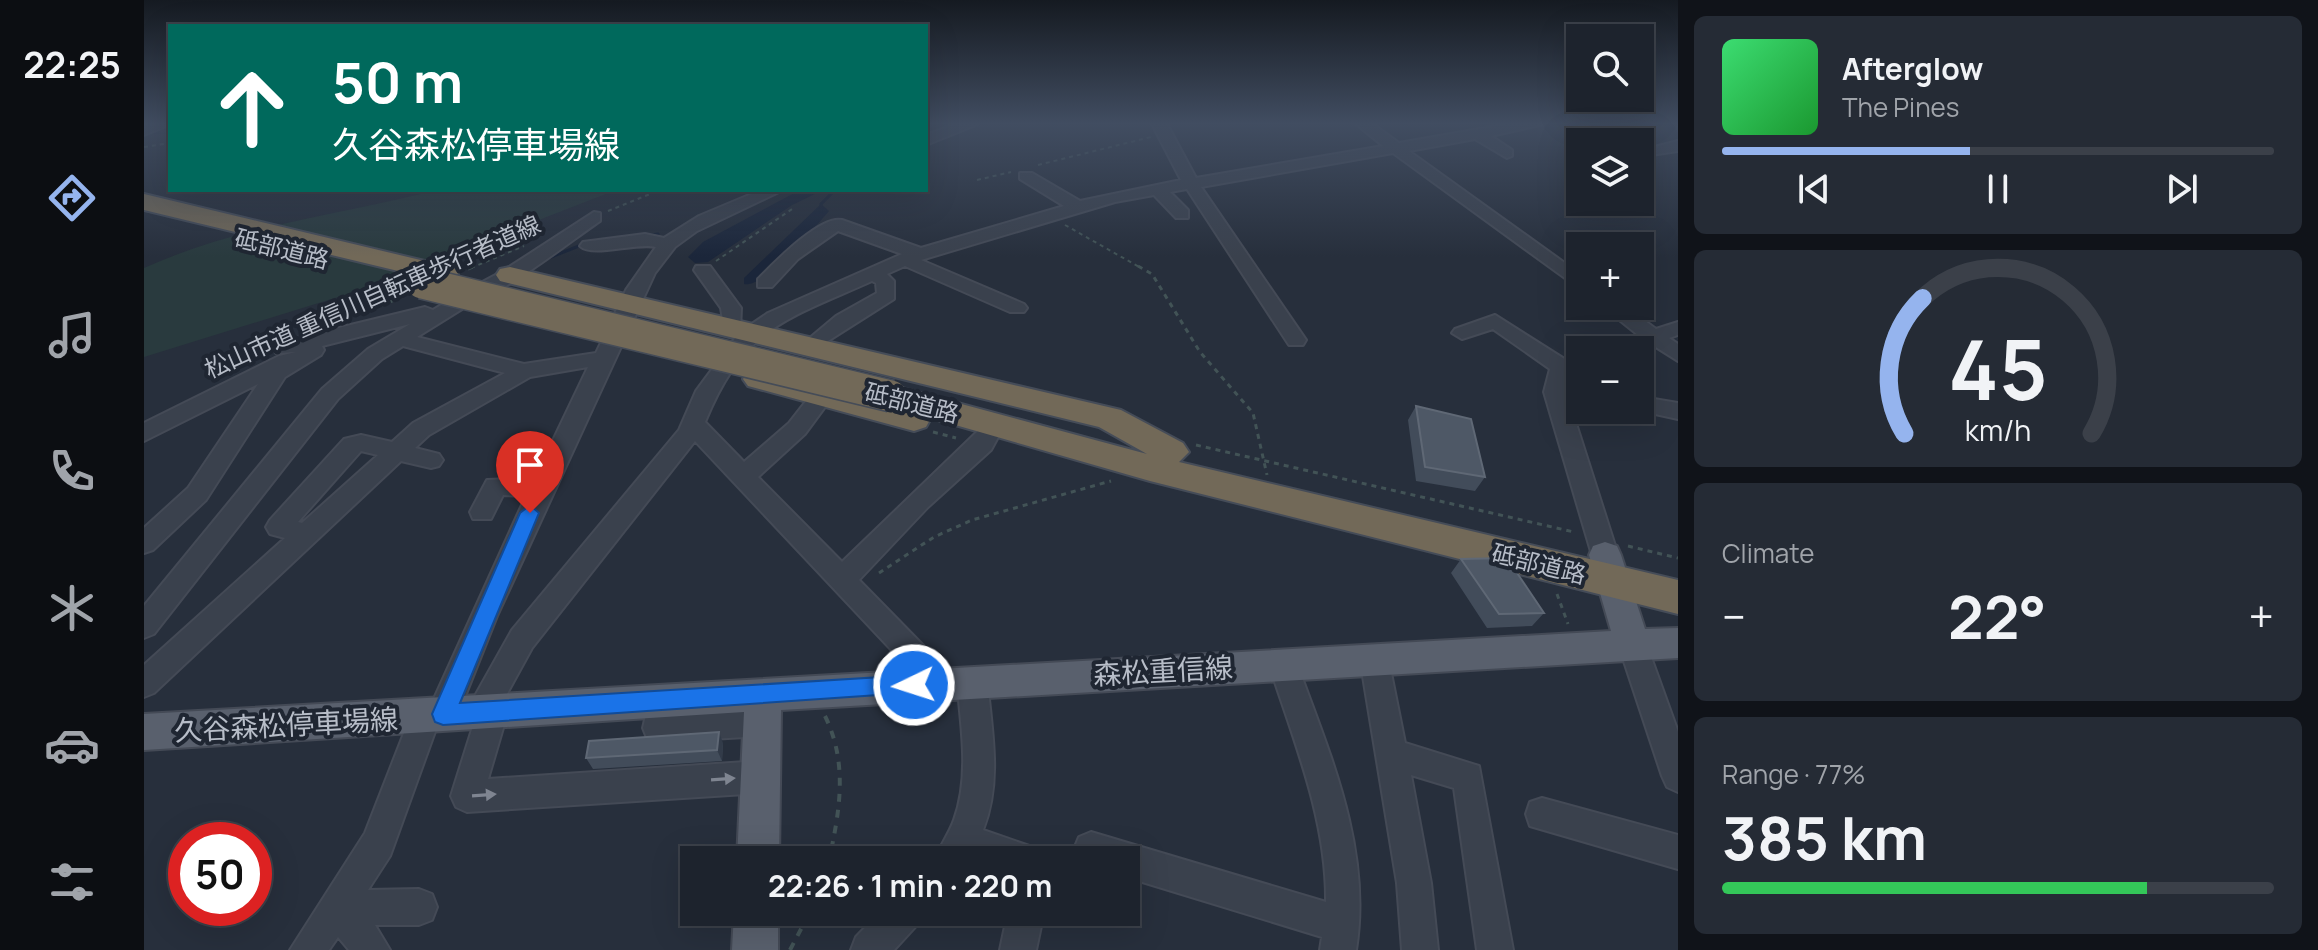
<!DOCTYPE html>
<meta charset="utf-8">
<style>
:root{--surface:#1d232d;--page:#252b35;--text:#f1f3f6;--muted:#a0a4aa;--line:#3b4049;--accent:#95b4ee}
body{margin:0;font-family:Manrope,"Noto Sans JP",sans-serif;background:var(--page);color:var(--text);height:100vh;display:flex;flex-direction:column;font-size:30px;white-space:nowrap}
*{box-sizing:border-box;margin:0}
p{font-size:26px;color:var(--muted)}
.icon{flex:none;width:44px;height:44px;fill:none;stroke:currentColor;stroke-width:2;stroke-linecap:round;stroke-linejoin:round}
.map{position:relative;flex:1;overflow:hidden}
.details{display:flex;flex-direction:column;gap:16px;padding:16px;background:#101319;width:640px}
.details>*{flex:none}
.hud{position:absolute;left:24px;top:24px;width:760px;height:168px;border-radius:0px;box-shadow:0 8px 32px #0002,0 0 0 2px var(--line);background:#00695c;color:#fff;overflow:hidden}
.buttons{position:absolute;left:1422px;top:24px;display:grid;gap:16px}
.buttons a{display:grid;place-items:center;width:88px;height:88px;border-radius:0px;background:var(--surface);box-shadow:0 8px 32px #0002,0 0 0 2px var(--line);font-size:40px}
.speed{position:absolute;left:24px;top:822px;display:flex;gap:16px;font-size:40px;font-weight:700;text-align:center}
.speed>*{display:grid;place-content:center;width:104px;height:104px;border-radius:50%;background:var(--surface);box-shadow:0 8px 32px #0002,0 0 0 2px var(--line);line-height:1}
.speed .limit{border:12px solid #d22;background:#fff;color:#111}
.pin{position:absolute;display:grid;place-items:center;width:68px;height:68px;color:#fff;margin:-82px -34px;border-radius:50% 50% 50% 0;rotate:-45deg;box-shadow:0 0 8px #0007}
.pin .icon{rotate:45deg}
.me{position:absolute;width:88px;margin:-44px;rotate:266deg;stroke-linejoin:round;filter:drop-shadow(0 0 6px #0008)}
.turn{display:flex;align-items:center;gap:28px;height:168px;padding:0 32px;font-size:36px}
.turn .icon{width:104px;height:104px;stroke-width:2.5}
.turn b{display:block;font-size:56px;line-height:68px}
.big{font-size:60px;font-weight:700;line-height:1.1}
.details .tile{flex:1;display:flex;flex-direction:column;justify-content:center;gap:12px;min-width:0;padding:0 28px;border-radius:12px;background:var(--page)}
.details .dial{align-items:center;gap:0}
.dial svg{height:208px;overflow:visible;fill:none;stroke:var(--line);stroke-width:7;stroke-linecap:round;text-anchor:middle}
.dial text{fill:var(--text);stroke:none}
.song{display:flex;align-items:center;gap:24px}
.cover{width:96px;height:96px;border-radius:12px;background:linear-gradient(135deg,hsl(140 70% 55%),hsl(130 70% 35%))}
.played{height:8px;border-radius:4px;background:linear-gradient(90deg,var(--accent) 45%,var(--line) 45%)}
.keys{display:flex;justify-content:space-around;direction:ltr}
.heat{display:flex;justify-content:space-between;align-items:center;font-size:44px;direction:ltr}
.charge{height:12px;border-radius:6px;background:linear-gradient(90deg,#34c759 77%,var(--line) 0)}
.trip{position:absolute;left:536px;top:846px;width:460px;height:80px;border-radius:0px;background:var(--surface);box-shadow:0 8px 32px #0002,0 0 0 2px var(--line);font-weight:700;line-height:80px;text-align:center}
main{display:flex;flex:1;min-height:0}
.tab-bar{display:flex;flex-direction:column;width:144px;justify-content:space-around;align-items:center;background:#0c0e12;color:var(--muted)}
.tab-bar .icon{width:56px;height:56px}
.tab-bar .current{color:var(--accent)}
.tab-bar b{font-size:36px;color:var(--text)}
.map>svg:first-child{display:block}
.green{fill:#293a3e}
.water{fill:#1b263a}
.lines{fill:none;stroke-linecap:round;stroke-linejoin:round}
.stream{stroke:#1b263a;stroke-width:3}
.river{fill:#1b263a;fill-rule:evenodd}
.minor-casing{stroke:#444a56;stroke-width:4}
.major-casing{stroke:#444a56;stroke-width:4}
.highway-casing{stroke:#454c58;stroke-width:4}
.path-far2{stroke:#425356;stroke-width:2;stroke-dasharray:4 4;stroke-linecap:butt}
.path-far1{stroke:#425356;stroke-width:3;stroke-dasharray:5 5;stroke-linecap:butt}
.path{stroke:#425356;stroke-width:4;stroke-dasharray:8 8;stroke-linecap:butt}
.minor{fill:#3a414d;fill-rule:evenodd}
.major{fill:#59606d;fill-rule:evenodd}
.highway{fill:#726958;fill-rule:evenodd}
.highway-bridge-casing{stroke:#454c58;stroke-width:34;stroke-linecap:butt}
.highway-bridge{stroke:#726958;stroke-width:31}
.wall{fill:#424c5a}
.shaded-wall{fill:#323b49}
.building{fill:#4e5866;stroke:#5f6875;stroke-width:2}
.oneway{fill:#7f8591}
.route{fill:#1a73e8;stroke:#114b97;stroke-width:2}
.labels{text-anchor:middle;dominant-baseline:central;stroke-width:8;stroke-linejoin:round;paint-order:stroke}
.street-label{font-size:24px;fill:#b7bdc8;stroke:#1f2632}
.near-street-label{font-size:28px;fill:#b7bdc8;stroke:#1f2632}
</style>
<main>
<nav class="tab-bar">
<b>22:25</b>
<svg class="icon current" aria-label="directions" viewBox="0 0 24 24"><path d="M12 3l9 9-9 9-9-9zM9 14v-3h6M13 9l2 2-2 2"/></svg>
<svg class="icon" aria-label="music" viewBox="0 0 24 24"><path d="M9 18V5l10-2v13"/><circle cx="6" cy="18" r="3"/><circle cx="16" cy="16" r="3"/></svg>
<svg class="icon" aria-label="phone" viewBox="0 0 24 24"><path d="M5 4h4l2 5-3 2q2 4 5 5l2-3 5 2v4C11 20 4 13 5 4z"/></svg>
<svg class="icon" aria-label="climate" viewBox="0 0 24 24"><path d="M12 3v18M4 7l16 10M4 17L20 7"/></svg>
<svg class="icon" aria-label="car" viewBox="0 0 24 24"><path d="M5 17H2v-5l4-1 3-4h7l3 4 3 1v5h-3M9 17h6M6 11h13"/><circle cx="7" cy="17" r="2"/><circle cx="17" cy="17" r="2"/></svg>
<svg class="icon" aria-label="filters" viewBox="0 0 24 24"><path d="M4 7h16M4 17h16"/><circle cx="9" cy="7" r="2"/><circle cx="15" cy="17" r="2"/></svg>
</nav>
<div class="map">
<svg width="1534" height="950" viewBox="0 0 1534 950">
<rect width="100%" height="100%" fill="#272f3c"/>
<!-- green -->
<path class="green" d="M 293,190 L 472,190 L 207,293 L 0,357 L 0,268 C 93,226 195,215 293,190 Z"/>
<!-- water -->
<path class="water" d="M 656,190 L 673,193 L 648,205 L 564,262 L 551,263 L 544,257 L 559,242 Z
M 677,204 L 685,211 C 671,227 621,288 600,284 L 600,278 Z"/>
<g class="lines">
<!-- stream -->
<path class="stream" d="M 821,129 L 835,124
M 677,211 L 677,204 L 691,190
M 502,236 L 514,234
M 402,259 L 445,242"/>
<!-- river -->
<path class="river" d="M 0,124 L 26,124 L 26,134 L 0,134 Z"/>
<!-- minor casing -->
<g class="minor-casing">
<path id="minor" d="M 22,124 L 20,127 L 0,135 L 0,125 Z
M 812,124 L 834,124 L 782,145 L 782,135 Z
M 1008,124 L 1023,124 L 1052,178 L 1239,146 L 1212,124 L 1229,124 L 1255,143 L 1364,124 L 1400,124 L 1347,136 L 1368,150 L 1368,156 L 1363,158 L 1331,139 L 1265,151 L 1436,274 L 1436,289 L 1249,153 L 1057,187 L 1162,340 L 1159,345 L 1145,345 L 1043,189 L 1026,192 L 1044,210 L 1044,218 L 1032,218 L 1010,195 L 971,202 L 777,260 L 880,304 L 883,308 L 880,312 L 866,312 L 761,266 L 743,274 L 750,281 L 750,299 L 665,353 L 655,347 L 692,316 L 733,293 L 732,283 L 728,281 C 641,320 600,327 561,422 L 600,462 L 645,423 L 670,391 L 686,391 L 689,396 L 661,434 L 614,477 L 698,562 L 834,431 L 842,429 L 854,437 L 847,450 L 784,507 L 715,580 L 807,674 L 812,683 L 807,692 L 797,696 L 787,692 L 551,441 L 388,648 L 359,701 L 364,711 L 344,779 L 617,761 L 628,766 L 633,777 L 628,788 L 617,793 L 323,812 L 312,807 L 307,796 L 330,723 L 322,712 L 368,630 L 535,430 L 552,391 L 595,333 L 581,333 L 577,308 L 550,270 L 552,266 L 566,266 L 597,308 L 596,332 L 624,313 L 758,254 L 694,231 L 654,259 L 628,287 L 614,287 L 614,279 C 630,263 676,215 698,220 L 777,248 L 920,206 L 876,179 L 876,173 L 888,173 L 936,201 L 1037,180 Z
M 1534,141 L 1534,151 L 1507,155 L 1499,150 Z
M 617,190 L 639,190 L 553,231 L 531,247 L 511,273 L 353,616 L 310,724 L 299,728 L 293,726 L 246,856 L 224,890 L 275,889 L 288,894 L 293,907 L 288,920 L 275,925 L 231,925 L 246,950 L 205,950 L 194,937 L 185,950 L 146,950 L 221,833 L 271,705 L 282,701 L 288,703 L 382,496 L 359,495 L 347,519 L 329,519 L 326,512 L 343,480 L 391,478 L 444,367 L 386,377 L 285,435 L 271,448 L 295,454 L 299,460 L 295,466 L 287,468 L 257,461 L 10,693 L 0,697 L 0,665 L 141,538 L 126,534 L 122,527 L 126,520 L 200,439 L 217,435 L 248,442 L 269,423 L 361,373 L 259,346 L 238,359 L 194,399 L 10,634 L 0,638 L 0,606 L 178,389 L 224,349 L 266,324 L 178,346 L 180,350 L 177,355 L 141,377 L 62,500 L 9,550 L 0,553 L 0,528 L 44,488 L 114,384 L 0,441 L 0,423 L 135,356 L 152,352 L 132,353 L 129,348 L 132,343 L 281,307 L 289,310 L 304,301 L 315,300 L 316,294 L 359,271 L 450,212 L 456,213 L 456,221 C 429,239 348,304 319,303 L 318,309 L 273,337 L 380,364 L 452,353 L 482,290 L 512,247 C 492,242 449,258 436,246 L 439,242 L 501,234 L 520,238 L 555,216 ZM 217,451 L 234,455 L 158,523 L 154,522 Z
M 1458,306 L 1481,306 L 1512,329 L 1534,322 L 1534,335 L 1525,338 L 1534,344 L 1534,361 L 1507,344 L 1491,350 L 1460,350 L 1463,345 L 1494,335 Z
M 1351,315 L 1422,360 L 1436,355 L 1436,370 L 1426,375 L 1422,392 L 1474,555 L 1470,562 L 1461,565 L 1452,562 L 1448,555 L 1400,392 L 1406,369 L 1349,329 L 1318,339 L 1308,333 L 1311,329 Z
M 1510,399 L 1534,403 L 1534,419 L 1502,412 L 1499,407 Z
M 1489,634 L 1499,637 L 1503,646 L 1534,732 L 1534,792 L 1523,787 L 1518,776 L 1475,646 L 1479,637 Z
M 1230,645 L 1240,649 L 1244,658 L 1261,743 L 1335,766 L 1369,950 L 1333,950 L 1310,788 L 1267,775 L 1287,883 L 1294,950 L 1258,950 L 1253,883 L 1216,658 L 1220,649 Z
M 1139,651 L 1149,655 L 1153,664 C 1187,757 1228,850 1212,950 L 1176,950 L 1178,937 L 982,877 L 982,860 L 935,860 L 930,849 L 935,837 L 947,832 L 1182,902 C 1183,820 1150,741 1125,664 L 1129,655 Z
M 828,668 L 838,672 L 843,681 C 848,731 858,782 839,830 L 891,848 L 896,860 L 790,860 C 796,846 805,834 810,820 C 826,776 817,726 813,681 L 818,672 Z
M 519,686 L 530,690 L 534,700 L 532,713 L 619,708 L 630,712 L 634,722 L 630,732 L 619,736 L 514,742 L 503,738 L 499,728 L 508,690 Z
M 1398,798 L 1534,835 L 1534,869 L 1386,826 L 1382,814 L 1386,802 Z
M 736,912 L 778,912 L 773,925 L 750,950 L 707,950 L 712,937 Z
M 864,912 L 900,912 L 892,950 L 856,950 Z"/>
</g>
<!-- major casing -->
<g class="major-casing">
<path id="major" d="M 1461,542 L 1473,546 L 1477,555 L 1501,629 L 1534,628 L 1534,658 L 637,710 L 635,860 L 593,860 L 600,712 L 0,750 L 0,714 L 1467,631 L 1445,555 L 1449,546 Z
M 590,912 L 634,912 L 634,950 L 588,950 Z"/>
</g>
<!-- highway casing -->
<g class="highway-casing">
<path id="highway" d="M 0,194 L 310,268 L 314,274 L 310,280 L 300,282 L 0,210 Z
M 366,267 L 977,410 L 1039,443 L 1045,452 L 1035,462 L 1534,580 L 1534,614 L 1006,481 L 787,418 L 782,427 L 770,431 L 604,386 L 599,379 L 604,372 L 615,368 L 732,398 L 735,388 L 747,385 L 1003,454 L 955,427 L 356,281 L 352,275 L 356,269 Z"/>
</g>
<!-- path-far2 -->
<path class="path-far2" d="M 0,147 L 26,143
M 894,165 L 1007,137
M 833,180 L 867,172
M 464,211 L 516,190
M 921,225 L 997,268
M 572,261 L 651,207
M 327,268 L 380,246"/>
<!-- path-far1 -->
<path class="path-far1" d="M 994,266 L 1008,274 L 1056,352 L 1109,413 L 1123,475
M 324,269 L 331,266
M 228,309 L 258,297
M 789,432 L 812,438
M 1052,445 L 1430,532
M 1484,546 L 1534,558
M 735,573 L 790,537 L 828,520 L 967,481
M 1413,594 L 1424,624"/>
<!-- path -->
<path class="path" d="M 681,716 C 704,763 696,810 685,860
M 646,950 L 666,912"/>
<!-- minor -->
<use href="#minor" class="minor"/>
<!-- major -->
<use href="#major" class="major"/>
<!-- highway -->
<use href="#highway" class="highway"/>
<!-- highway-bridge casing -->
<g class="highway-bridge-casing">
<path id="highway-bridge" d="M 278,283 L 747,396"/>
</g>
<!-- highway-bridge -->
<use href="#highway-bridge" class="highway-bridge"/>
</g>
<!-- wall -->
<path class="wall" d="M 1272,406 L 1341,477 L 1331,491 L 1272,481 L 1264,420 Z
M 1317,559 L 1400,613 L 1388,626 L 1343,628 L 1307,573 Z
M 579,743 L 578,761 L 449,769 L 442,758 Z"/>
<!-- shaded-wall -->
<path class="shaded-wall" d="M 575,732 L 579,743 L 578,761 L 573,750 Z"/>
<!-- building -->
<path class="building" d="M 1272,406 L 1327,419 L 1341,477 L 1281,467 Z
M 1363,558 L 1400,613 L 1355,614 L 1317,559 Z
M 575,732 L 573,750 L 442,758 L 445,741 Z"/>
<!-- one-way arrows -->
<defs><path id="oneway-solid" d="M-6-.8H1V-3.2L6.5 0L1 3.2V.8H-6Z" transform="scale(2)"/></defs>
<g class="oneway">
<use href="#oneway-solid" transform="translate(579 779) rotate(-4)"/>
<use href="#oneway-solid" transform="translate(340 795) rotate(-4)"/>
</g>
<!-- sky -->
<linearGradient id="sky" x2="0" y2="1"><stop stop-color="#151a21"/><stop offset="0.48" stop-color="#414d61"/><stop offset="1" stop-color="#414d61" stop-opacity="0"/></linearGradient>
<rect width="1534" height="257" fill="url(#sky)"/>
<!-- route -->
<path class="route" d="M 386,505 L 395,513 L 316,703 L 770,675 L 778,678 L 782,685 L 778,692 L 299,725 L 291,722 L 288,714 L 376,513 Z"/>
<g class="labels">
<!-- street labels -->
<g class="street-label">
<text transform="translate(138 248) rotate(14)">砥部道路</text>
<text transform="translate(228 296) rotate(-24)">松山市道 重信川自転車歩行者道線</text>
<text transform="translate(768 402) rotate(14)">砥部道路</text>
<text transform="translate(1395 563) rotate(14)">砥部道路</text>
</g>
<!-- near-street labels -->
<g class="near-street-label">
<text transform="translate(1019 670) rotate(-3)">森松重信線</text>
<text transform="translate(142 724) rotate(-3)">久谷森松停車場線</text>
</g>
</g>
</svg>
<div class="buttons">
<a><svg class="icon" aria-label="search" viewBox="0 0 24 24"><circle cx="10" cy="10" r="6"/><path d="M15 15l6 6"/></svg></a>
<a><svg class="icon" aria-label="layers" viewBox="0 0 24 24"><path d="M12 4l9 5-9 5-9-5zM3 14l9 5 9-5"/></svg></a>
<a>+</a>
<a>−</a>
</div>
<div class="speed"><div class="limit">50</div></div>
<div class="pin" style="left:386px;top:513px;background:#d93025"><svg class="icon" aria-label="arrive" viewBox="0 0 24 24"><path d="M6 21V4h12l-3 4 3 4H6"/></svg></div>
<svg class="me" style="left:770px;top:685px" viewBox="-20 -20 40 40"><circle r="17" fill="#1a73e8" stroke="#fff" stroke-width="3"/><path d="M0-11L8 9 0 5-8 9z" fill="#fff"/></svg>
<div class="trip">22:26 · 1 min · 220 m</div>
<div class="hud">
<div class="turn"><svg class="icon" aria-label="ahead" viewBox="0 0 24 24"><path d="M12 20V5M6 11l6-6 6 6"/></svg><div><b>50 m</b>久谷森松停車場線</div></div>
</div>
</div>
<section class="details">
<div class="tile">
<div class="song"><i class="cover"></i><div><b>Afterglow</b><p>The Pines</p></div></div>
<div class="played"></div>
<div class="keys"><svg class="icon" aria-label="previous" viewBox="0 0 24 24"><path d="M18 5L8 12l10 7zM5 5v14"/></svg><svg class="icon" aria-label="pause" viewBox="0 0 24 24"><path d="M8 5v14M16 5v14"/></svg><svg class="icon" aria-label="next" viewBox="0 0 24 24"><path d="M6 5l10 7-10 7zM19 5v14"/></svg></div>
</div>
<div class="tile dial"><svg viewBox="0 0 100 80">
<path d="M14 69A42 42 0 1 1 86 69"/>
<path d="M14 69A42 42 0 0 1 21 17" stroke="#95b4ee"/>
<text x="50" y="56" font-size="32" font-weight="700">45</text>
<text x="50" y="72" font-size="11">km/h</text>
</svg></div>
<div class="tile"><p>Climate</p>
<div class="heat"><a>−</a><b class="big">22°</b><a>+</a></div>
</div>
<div class="tile"><p>Range · 77%</p><b class="big">385 km</b><div class="charge"></div></div>
</section>
</main>
